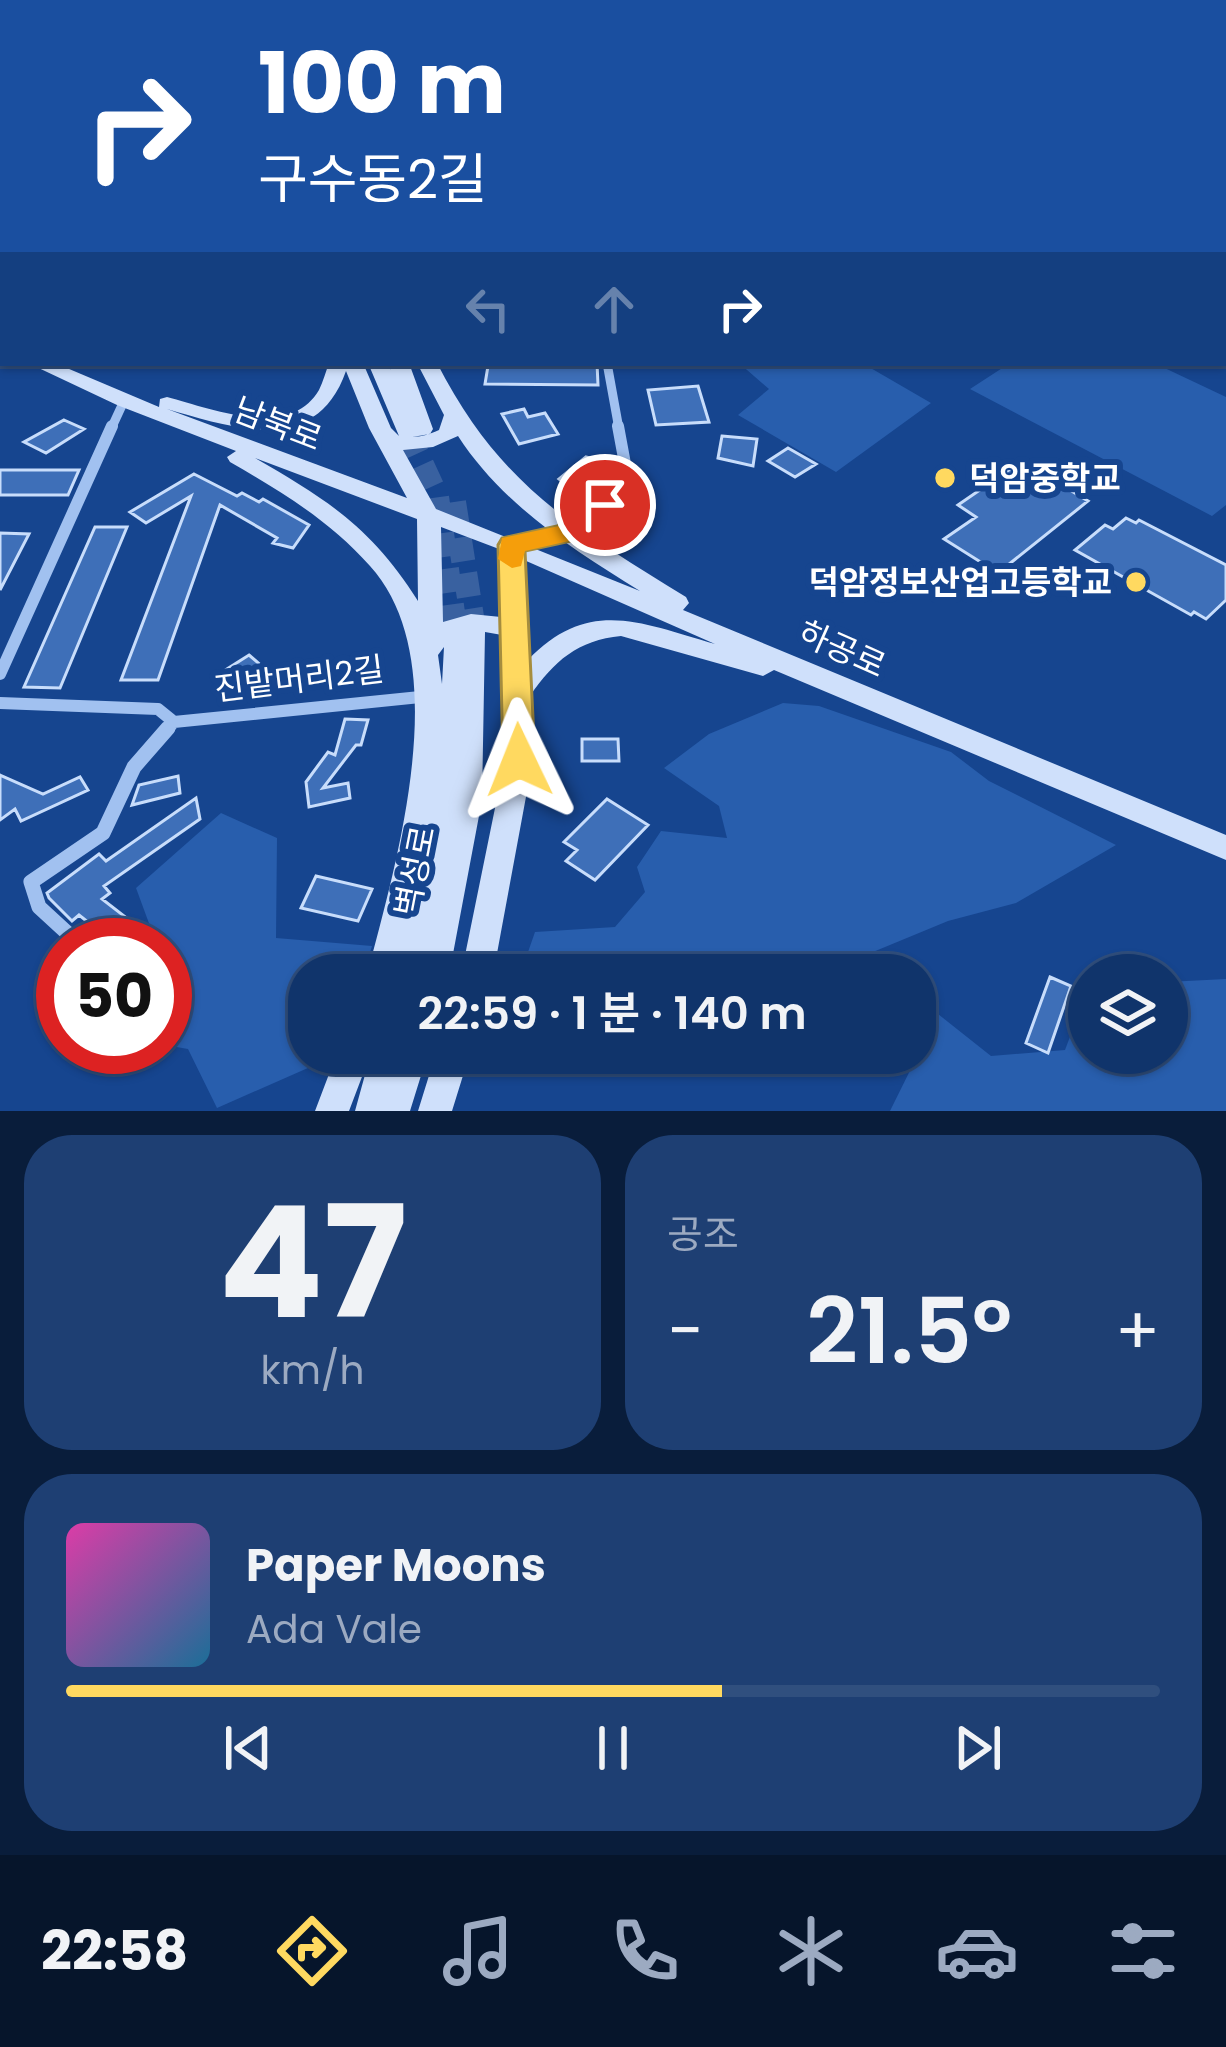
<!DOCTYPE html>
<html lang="ko">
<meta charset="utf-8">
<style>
:root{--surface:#10346b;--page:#1e3f73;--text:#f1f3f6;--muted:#9caac1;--line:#304f7e;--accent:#ffd960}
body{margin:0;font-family:Poppins,"Noto Sans KR",sans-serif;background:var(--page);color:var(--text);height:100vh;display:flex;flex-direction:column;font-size:45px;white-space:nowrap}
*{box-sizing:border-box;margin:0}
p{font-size:39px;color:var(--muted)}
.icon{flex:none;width:66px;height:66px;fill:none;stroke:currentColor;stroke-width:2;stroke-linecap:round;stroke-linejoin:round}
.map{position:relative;height:1111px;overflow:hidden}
.sheet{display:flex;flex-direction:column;gap:24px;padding:24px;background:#091d3b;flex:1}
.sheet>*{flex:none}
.hud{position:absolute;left:0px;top:0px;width:1227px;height:366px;box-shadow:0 3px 9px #0004,0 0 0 3px var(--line);background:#1a4fa0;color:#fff;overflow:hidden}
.fabs{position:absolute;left:1068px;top:954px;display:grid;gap:24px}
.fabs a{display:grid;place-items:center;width:120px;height:120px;border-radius:50%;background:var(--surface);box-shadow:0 3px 9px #0004,0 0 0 3px var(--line);font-size:60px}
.speed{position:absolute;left:36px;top:918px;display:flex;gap:24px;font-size:60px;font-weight:700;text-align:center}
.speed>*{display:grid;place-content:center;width:156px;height:156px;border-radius:50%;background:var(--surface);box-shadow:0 3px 9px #0004,0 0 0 3px var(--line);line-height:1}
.speed .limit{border:18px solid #d22;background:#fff;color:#111}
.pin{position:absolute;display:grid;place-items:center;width:102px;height:102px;color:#fff;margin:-51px;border:6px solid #fff;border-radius:50%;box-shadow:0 3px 12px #0007}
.me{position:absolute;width:132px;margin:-66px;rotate:358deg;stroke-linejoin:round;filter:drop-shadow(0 0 9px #0008)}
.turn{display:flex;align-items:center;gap:42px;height:252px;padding:0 60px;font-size:54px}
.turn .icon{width:156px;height:156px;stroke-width:2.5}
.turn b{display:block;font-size:84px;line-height:102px}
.lanes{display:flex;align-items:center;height:114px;padding:0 60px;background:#0003;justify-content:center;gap:60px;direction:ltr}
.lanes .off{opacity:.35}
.big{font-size:90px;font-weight:600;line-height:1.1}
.sheet .card{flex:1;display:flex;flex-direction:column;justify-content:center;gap:18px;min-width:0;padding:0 42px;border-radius:48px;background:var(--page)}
.sheet .dial{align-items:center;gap:0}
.dial b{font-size:156px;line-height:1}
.song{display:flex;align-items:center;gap:36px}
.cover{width:144px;height:144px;border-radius:18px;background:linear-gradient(135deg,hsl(320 70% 55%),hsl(200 70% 35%))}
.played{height:12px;border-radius:6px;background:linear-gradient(90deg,var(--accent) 60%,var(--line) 60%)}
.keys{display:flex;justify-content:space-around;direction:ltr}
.heat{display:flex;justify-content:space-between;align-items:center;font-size:66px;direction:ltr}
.sheet .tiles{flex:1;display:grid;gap:24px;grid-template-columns:1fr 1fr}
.card:last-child{grid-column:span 2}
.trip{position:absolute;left:288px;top:954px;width:648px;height:120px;border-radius:48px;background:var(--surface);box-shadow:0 3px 9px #0004,0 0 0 3px var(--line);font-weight:600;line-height:120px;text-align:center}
.menu{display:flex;height:192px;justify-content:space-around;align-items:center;background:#06152b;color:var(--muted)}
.menu .icon{width:84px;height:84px}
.menu .selected{color:var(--accent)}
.menu b{font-size:54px;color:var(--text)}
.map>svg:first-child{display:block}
.green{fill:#285ead}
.building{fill:#3e6fb8;stroke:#c8ddfb;stroke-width:3}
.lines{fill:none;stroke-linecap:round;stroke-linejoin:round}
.secondary-tunnel{stroke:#3961a0;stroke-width:24;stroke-dasharray:24 12;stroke-linecap:butt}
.minor-far3{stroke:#a1c1f0;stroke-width:8}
.minor-far2{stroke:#a1c1f0;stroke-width:9}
.minor-far1{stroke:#a1c1f0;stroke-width:12}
.minor{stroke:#a1c1f0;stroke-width:15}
.secondary{fill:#cfe0fb;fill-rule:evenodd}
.route{fill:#ffd960;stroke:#a68d3e;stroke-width:3}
.slow{fill:#f59e0b}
.poi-dot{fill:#ffd960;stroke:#16458f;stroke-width:4.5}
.labels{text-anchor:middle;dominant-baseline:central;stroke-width:12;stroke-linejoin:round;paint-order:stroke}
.street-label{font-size:33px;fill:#fff;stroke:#16458f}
.poi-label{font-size:33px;font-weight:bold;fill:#fff;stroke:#16458f;text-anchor:start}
</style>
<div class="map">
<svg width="1226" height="1111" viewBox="0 0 1226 1111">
<rect width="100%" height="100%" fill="#16458f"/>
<!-- green -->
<path class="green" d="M 739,363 L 862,363 L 931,403 L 836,472 L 738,415 L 769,389 Z
M 1010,363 L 1154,363 L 1226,397 L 1226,505 L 1212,516 L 970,389 Z
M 783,703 L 819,706 L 951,752 L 989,781 L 1116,845 L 1016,903 L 948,921 L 856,959 L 692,975 L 520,975 L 535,932 L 615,927 L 645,892 L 637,867 L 661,831 L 727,838 L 719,806 L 664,768 L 709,734 Z
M 221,813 L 277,838 L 276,938 L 372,946 L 363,975 L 309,975 L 309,1053 L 324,1053 L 317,1064 L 217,1108 L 188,1049 L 165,1045 L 165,945 L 157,945 L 136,888 Z
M 1226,979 L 1226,1111 L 890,1111 L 938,1014 L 991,1056 L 1065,1050 L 1089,986 L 1089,1053 L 1167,1053 L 1167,982 Z"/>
<!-- building -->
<path class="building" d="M 505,363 L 597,363 L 598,385 L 485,384 L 488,366 Z
M 698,386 L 709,422 L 656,425 L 648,390 Z
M 524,409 L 528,417 L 545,413 L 558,434 L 519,444 L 502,414 Z
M 64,420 L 84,429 L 46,453 L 24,442 Z
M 722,436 L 757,439 L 753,466 L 718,458 Z
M 788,448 L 816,464 L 795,477 L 768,461 Z
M 586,457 L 612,463 L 616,476 L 587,501 L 559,479 Z
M 1022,461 L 1088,501 L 998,573 L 944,539 L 976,517 L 958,505 Z
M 0,470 L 79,470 L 68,495 L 0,495 Z
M 194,474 L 237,496 L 242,493 L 259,502 L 263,499 L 309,525 L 293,548 L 273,543 L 277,538 L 220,505 L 158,680 L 121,680 L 191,496 L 146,523 L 130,512 Z
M 1126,518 L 1136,523 L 1139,520 L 1226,565 L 1226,600 L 1206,619 L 1194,612 L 1191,615 L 1075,550 L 1105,525 L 1113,529 Z
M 95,527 L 127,527 L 60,688 L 24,687 Z
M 0,533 L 29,534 L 0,590 Z
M 249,655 L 264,668 L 257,672 L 264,678 L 249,688 L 227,669 Z
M 345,719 L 368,720 L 361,745 L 356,745 L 323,788 L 348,783 L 350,798 L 309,807 L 306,782 L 328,752 L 335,755 Z
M 582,739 L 618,739 L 619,761 L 582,761 Z
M 0,775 L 43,794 L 80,777 L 88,790 L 21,821 L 15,809 L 0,820 Z
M 178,776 L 180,793 L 132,805 L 139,785 Z
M 196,798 L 200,819 L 104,886 L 110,893 L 102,899 L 128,919 L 108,938 L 79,915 L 72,921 L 49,898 L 47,893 L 99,854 L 106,861 Z
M 607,799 L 648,825 L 595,880 L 566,861 L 577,850 L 564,842 Z
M 316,876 L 372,889 L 358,921 L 301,908 Z
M 1050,977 L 1071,986 L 1048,1053 L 1026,1043 Z"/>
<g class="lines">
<!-- secondary-tunnel -->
<path class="secondary-tunnel" d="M 407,432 L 437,497 L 457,642
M 454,502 L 475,636"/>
<!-- minor-far3 -->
<path class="minor-far3" d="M 475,0 L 481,3
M 1202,0 L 1206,3"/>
<!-- minor-far2 -->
<path class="minor-far2" d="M 607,363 L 619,429
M 111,429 L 124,401"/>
<!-- minor-far1 -->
<path class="minor-far1" d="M 511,545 L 576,524 L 628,480 L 618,426
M 0,674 L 112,426
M 0,703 L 158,709 L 174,722 L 430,696
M 166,731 L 174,722"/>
<!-- minor -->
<path class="minor" d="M 76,941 L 39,907 L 31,882 L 103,833 L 134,767 L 168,728"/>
<!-- secondary -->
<path class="secondary" d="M 224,0 L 238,0 L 239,3 L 225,3 Z
M 243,0 L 257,0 L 258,3 L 244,3 Z
M 0,343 L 3,344 L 3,356 L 0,355 Z
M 28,363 L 55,363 L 159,407 L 160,399 L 167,397 C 210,408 289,441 319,390 C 323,382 326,371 329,363 L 363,363 L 391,428 L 399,436 L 368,363 L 388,363 L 391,370 L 389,363 L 409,363 L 433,429 L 430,434 L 412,437 C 422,437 430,434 439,430 L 444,415 L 417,363 L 437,363 C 499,484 571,526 686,597 L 689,603 L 683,610 L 1226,835 L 1226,860 L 774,670 L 763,676 L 621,636 C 578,640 554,661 530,696 L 533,759 L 493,975 L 461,975 L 505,759 L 502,635 L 485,632 L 482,800 L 449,975 L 367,975 C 396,863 457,662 370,566 C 330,521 282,492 230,462 L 227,457 L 236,451 L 117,405 ZM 346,371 L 369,428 L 407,498 L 167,409 C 233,428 316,457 346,371 ZM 458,436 C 502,504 572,549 640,591 L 436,509 L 403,450 L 433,447 ZM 255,458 L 417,519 L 418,601 C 372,528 328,500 255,458 ZM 441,527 L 499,549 L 501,617 L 471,614 L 443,622 ZM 524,560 L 715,644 C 643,624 589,596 528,660 ZM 444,647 L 442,684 L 438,655 Z
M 337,1053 L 371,1053 L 349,1111 L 315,1111 Z
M 371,1053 L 428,1053 L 410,1111 L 355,1111 Z
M 436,1053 L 470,1053 L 452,1111 L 418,1111 Z"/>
</g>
<!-- route -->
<path class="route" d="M 605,497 L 614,499 L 618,505 L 614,511 L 575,540 L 525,551 L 535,760 L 530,768 L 519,772 L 508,768 L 503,760 L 498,545 L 502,538 L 557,526 Z"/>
<!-- slow -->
<path class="slow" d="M 559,526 L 569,528 L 573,535 L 569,541 L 525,551 L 521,566 L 512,568 L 498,559 L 502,538 Z"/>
<!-- markers -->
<g class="poi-dot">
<circle cx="945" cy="478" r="12"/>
<circle cx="1136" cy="582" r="12"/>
</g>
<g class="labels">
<!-- street labels -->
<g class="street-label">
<text transform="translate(278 424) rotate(21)">남북로</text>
<text transform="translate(842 649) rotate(24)">하공로</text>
<text transform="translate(299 679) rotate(-7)">진밭머리2길</text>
<text transform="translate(415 871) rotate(-79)">벽성로</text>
</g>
<!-- poi labels -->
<g class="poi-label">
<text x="969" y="478">덕암중학교</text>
<text x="1112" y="582" text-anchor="end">덕암정보산업고등학교</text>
</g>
</g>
</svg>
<div class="fabs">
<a><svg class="icon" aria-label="layers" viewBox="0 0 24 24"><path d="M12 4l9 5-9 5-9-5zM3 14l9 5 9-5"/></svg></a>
</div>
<div class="speed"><div class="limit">50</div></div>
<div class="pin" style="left:605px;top:505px;background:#d93025"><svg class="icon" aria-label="arrive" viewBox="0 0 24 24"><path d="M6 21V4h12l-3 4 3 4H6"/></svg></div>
<svg class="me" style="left:519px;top:760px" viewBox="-20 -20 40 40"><path d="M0-17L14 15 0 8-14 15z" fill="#ffd960" stroke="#fff" stroke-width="4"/></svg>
<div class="trip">22:59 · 1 분 · 140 m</div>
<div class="hud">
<div class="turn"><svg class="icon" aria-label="right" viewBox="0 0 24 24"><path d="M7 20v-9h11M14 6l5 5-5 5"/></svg><div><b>100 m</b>구수동2길</div></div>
<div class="lanes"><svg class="icon off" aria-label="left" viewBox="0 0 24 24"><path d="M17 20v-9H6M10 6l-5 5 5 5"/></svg><svg class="icon off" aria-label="ahead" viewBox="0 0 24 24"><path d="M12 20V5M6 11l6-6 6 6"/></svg><svg class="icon" aria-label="right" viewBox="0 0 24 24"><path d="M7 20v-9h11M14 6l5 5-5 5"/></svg></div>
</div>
</div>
<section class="sheet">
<div class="tiles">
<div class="card dial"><b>47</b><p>km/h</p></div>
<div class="card"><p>공조</p>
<div class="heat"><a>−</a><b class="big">21.5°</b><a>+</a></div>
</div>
<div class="card">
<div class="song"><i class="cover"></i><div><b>Paper Moons</b><p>Ada Vale</p></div></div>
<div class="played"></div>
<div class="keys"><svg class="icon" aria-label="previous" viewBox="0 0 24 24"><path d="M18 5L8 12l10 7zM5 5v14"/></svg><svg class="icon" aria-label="pause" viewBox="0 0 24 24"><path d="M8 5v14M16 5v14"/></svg><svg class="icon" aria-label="next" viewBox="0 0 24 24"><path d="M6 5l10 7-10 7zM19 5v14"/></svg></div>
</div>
</div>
</section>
<nav class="menu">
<b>22:58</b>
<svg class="icon selected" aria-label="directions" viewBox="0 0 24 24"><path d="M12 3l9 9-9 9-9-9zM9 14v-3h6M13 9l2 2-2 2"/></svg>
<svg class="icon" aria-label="music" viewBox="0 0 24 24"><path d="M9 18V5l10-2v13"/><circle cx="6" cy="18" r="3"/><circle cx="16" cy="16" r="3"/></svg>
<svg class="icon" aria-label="phone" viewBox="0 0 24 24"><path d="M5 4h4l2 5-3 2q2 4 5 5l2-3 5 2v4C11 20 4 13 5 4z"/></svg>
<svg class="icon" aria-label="climate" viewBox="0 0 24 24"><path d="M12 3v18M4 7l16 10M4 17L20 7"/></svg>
<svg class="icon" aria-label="car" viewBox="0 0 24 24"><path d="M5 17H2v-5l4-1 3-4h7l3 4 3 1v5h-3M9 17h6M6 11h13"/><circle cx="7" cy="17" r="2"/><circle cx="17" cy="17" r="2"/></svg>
<svg class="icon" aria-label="filters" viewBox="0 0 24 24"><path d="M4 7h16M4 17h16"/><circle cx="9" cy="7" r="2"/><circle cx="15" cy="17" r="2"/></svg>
</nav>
